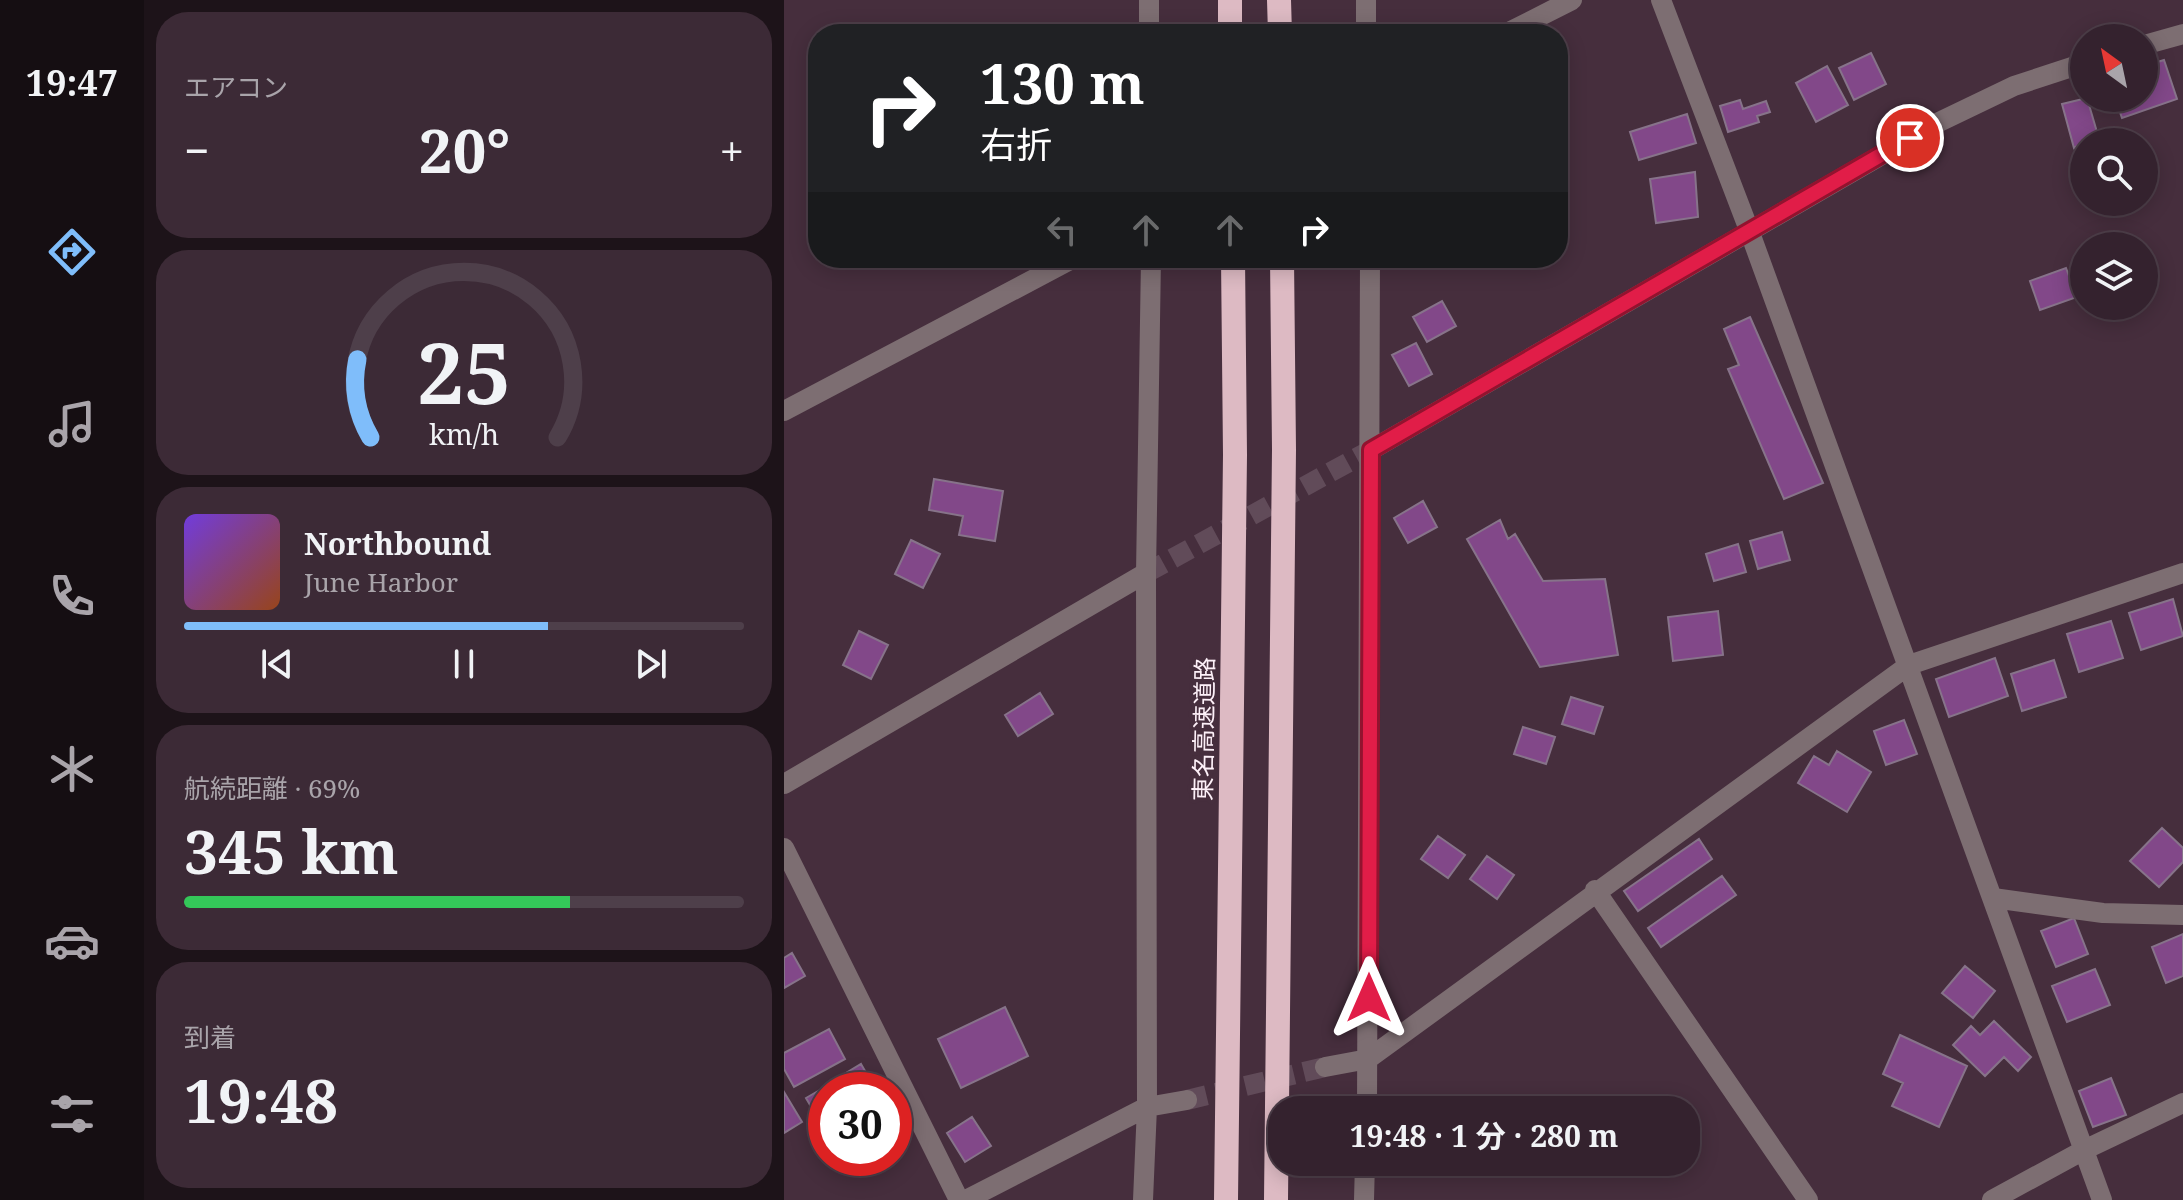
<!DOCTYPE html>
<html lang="ja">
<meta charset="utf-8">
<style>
:root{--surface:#34222e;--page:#3c2a36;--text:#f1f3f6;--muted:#a9a4aa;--line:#4e3f4a;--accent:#7fbdfa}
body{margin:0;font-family:"Noto Serif","Noto Sans JP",serif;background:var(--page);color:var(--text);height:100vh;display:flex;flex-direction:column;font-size:30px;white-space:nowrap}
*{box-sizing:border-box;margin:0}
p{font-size:26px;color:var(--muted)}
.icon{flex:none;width:44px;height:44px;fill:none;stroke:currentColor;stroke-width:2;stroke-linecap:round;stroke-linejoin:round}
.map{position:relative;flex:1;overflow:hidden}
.panel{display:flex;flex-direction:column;gap:12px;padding:12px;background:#1d1319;width:640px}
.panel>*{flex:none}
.banner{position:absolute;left:24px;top:24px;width:760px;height:244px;border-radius:32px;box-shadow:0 4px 20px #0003,0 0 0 2px var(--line);background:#202124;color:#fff;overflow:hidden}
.needle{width:52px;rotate:327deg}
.buttons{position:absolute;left:1286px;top:24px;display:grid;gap:16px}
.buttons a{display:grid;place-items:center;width:88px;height:88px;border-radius:50%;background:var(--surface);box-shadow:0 4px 20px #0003,0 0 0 2px var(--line);font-size:40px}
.speed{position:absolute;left:24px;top:1072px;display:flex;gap:16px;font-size:40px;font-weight:700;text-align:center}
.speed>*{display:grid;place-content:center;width:104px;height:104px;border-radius:50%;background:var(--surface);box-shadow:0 4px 20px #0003,0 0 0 2px var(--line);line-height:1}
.speed .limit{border:12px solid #d22;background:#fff;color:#111}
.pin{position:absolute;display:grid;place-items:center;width:68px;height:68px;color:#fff;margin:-34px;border:4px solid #fff;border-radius:50%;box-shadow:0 2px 8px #0007}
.me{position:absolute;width:88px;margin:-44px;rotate:0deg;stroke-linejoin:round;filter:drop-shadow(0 0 6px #0008)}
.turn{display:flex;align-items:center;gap:28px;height:168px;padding:0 40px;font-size:36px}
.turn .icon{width:104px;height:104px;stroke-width:2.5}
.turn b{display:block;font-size:56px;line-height:68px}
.lanes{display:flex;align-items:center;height:76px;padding:0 40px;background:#0003;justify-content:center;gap:40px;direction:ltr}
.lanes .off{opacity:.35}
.big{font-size:60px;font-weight:700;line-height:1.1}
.panel .tile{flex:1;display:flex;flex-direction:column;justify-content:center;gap:12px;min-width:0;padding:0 28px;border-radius:32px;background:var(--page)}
.panel .dial{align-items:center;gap:0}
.dial svg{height:208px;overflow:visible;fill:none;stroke:var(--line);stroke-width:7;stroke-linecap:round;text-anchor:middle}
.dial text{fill:var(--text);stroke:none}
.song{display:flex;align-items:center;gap:24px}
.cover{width:96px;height:96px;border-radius:12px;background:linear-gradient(135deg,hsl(260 70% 55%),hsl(20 70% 35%))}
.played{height:8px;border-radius:4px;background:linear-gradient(90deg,var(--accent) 65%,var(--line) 65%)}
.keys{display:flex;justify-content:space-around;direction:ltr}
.heat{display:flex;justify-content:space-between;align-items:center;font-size:44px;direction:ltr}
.charge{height:12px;border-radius:6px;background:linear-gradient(90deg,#34c759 69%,var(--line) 0)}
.trip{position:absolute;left:484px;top:1096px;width:432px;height:80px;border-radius:32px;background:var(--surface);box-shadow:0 4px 20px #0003,0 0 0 2px var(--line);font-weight:700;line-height:80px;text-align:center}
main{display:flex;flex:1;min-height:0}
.tab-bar{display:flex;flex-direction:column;width:144px;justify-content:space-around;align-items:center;background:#150e12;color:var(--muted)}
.tab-bar .icon{width:56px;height:56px}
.tab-bar .current{color:var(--accent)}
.tab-bar b{font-size:36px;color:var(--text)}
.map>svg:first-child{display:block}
.building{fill:#824889;stroke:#87738a;stroke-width:2}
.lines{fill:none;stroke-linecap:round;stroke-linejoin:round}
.minor-tunnel{stroke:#614b59;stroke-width:20;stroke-dasharray:20 10;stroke-linecap:butt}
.minor{stroke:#7d6e72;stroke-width:20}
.highway{stroke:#ddbac3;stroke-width:24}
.route-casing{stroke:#92132f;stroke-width:20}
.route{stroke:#e11d48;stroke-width:14}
.labels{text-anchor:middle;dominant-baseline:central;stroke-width:8;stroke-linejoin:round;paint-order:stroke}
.street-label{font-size:24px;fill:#fdf0f8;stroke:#462e3d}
</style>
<main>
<nav class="tab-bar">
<b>19:47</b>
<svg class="icon current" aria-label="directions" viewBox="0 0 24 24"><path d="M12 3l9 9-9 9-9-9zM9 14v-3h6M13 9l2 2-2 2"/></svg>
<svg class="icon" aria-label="music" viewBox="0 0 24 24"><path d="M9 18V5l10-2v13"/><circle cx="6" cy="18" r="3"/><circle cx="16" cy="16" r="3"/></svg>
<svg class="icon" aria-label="phone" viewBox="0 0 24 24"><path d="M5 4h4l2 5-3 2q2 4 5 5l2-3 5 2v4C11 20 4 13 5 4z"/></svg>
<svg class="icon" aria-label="climate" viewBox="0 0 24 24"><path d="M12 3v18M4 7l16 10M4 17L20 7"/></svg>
<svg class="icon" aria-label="car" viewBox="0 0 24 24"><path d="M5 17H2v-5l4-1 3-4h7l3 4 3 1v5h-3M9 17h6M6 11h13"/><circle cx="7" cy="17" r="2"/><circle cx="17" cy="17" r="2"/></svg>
<svg class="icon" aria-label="filters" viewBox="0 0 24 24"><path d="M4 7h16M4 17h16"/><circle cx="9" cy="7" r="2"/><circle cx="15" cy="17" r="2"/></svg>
</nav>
<section class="panel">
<div class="tile"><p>エアコン</p>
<div class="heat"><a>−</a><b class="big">20°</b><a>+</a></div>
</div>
<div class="tile dial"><svg viewBox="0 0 100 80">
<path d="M14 69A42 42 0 1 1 86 69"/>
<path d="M14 69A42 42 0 0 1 9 39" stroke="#7fbdfa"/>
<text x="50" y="56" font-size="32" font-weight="700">25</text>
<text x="50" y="72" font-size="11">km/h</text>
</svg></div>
<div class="tile">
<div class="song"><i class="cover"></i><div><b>Northbound</b><p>June Harbor</p></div></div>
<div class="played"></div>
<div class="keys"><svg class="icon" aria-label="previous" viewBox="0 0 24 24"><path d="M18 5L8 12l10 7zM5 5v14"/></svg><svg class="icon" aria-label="pause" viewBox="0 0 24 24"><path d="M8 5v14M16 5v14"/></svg><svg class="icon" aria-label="next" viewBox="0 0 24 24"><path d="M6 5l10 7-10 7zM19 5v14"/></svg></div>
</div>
<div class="tile"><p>航続距離 · 69%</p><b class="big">345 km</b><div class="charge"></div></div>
<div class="tile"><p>到着</p><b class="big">19:48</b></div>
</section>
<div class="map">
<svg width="1399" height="1200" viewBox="0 0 1399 1200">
<rect width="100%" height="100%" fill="#462e3d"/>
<!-- building -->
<path class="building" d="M 1087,53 L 1102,84 L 1070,100 L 1055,68 Z
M 1380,60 L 1393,99 L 1338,118 L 1331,98 L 1360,98 L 1360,66 Z
M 1043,66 L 1064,105 L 1032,122 L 1012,83 Z
M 1303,98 L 1313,132 L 1290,148 L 1278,104 Z
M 956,100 L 959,109 L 982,101 L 986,112 L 973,116 L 975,122 L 944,132 L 936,106 Z
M 903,114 L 912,143 L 855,160 L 846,132 Z
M 911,172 L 914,217 L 872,223 L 866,179 Z
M 1282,268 L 1293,297 L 1256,310 L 1246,281 Z
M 658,301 L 672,326 L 643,342 L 629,317 Z
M 966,317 L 1039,483 L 1000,499 L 944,369 L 955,365 L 940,329 Z
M 632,343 L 648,374 L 625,386 L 608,355 Z
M 150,479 L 219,491 L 211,541 L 175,535 L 179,516 L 145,510 Z
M 639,501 L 653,527 L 624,543 L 610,518 Z
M 716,520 L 724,539 L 731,534 L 759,581 L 821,579 L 834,655 L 756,667 L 683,539 Z
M 998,532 L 1006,560 L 974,569 L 966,541 Z
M 127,540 L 156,554 L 139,588 L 111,574 Z
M 954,544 L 962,572 L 930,581 L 922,554 Z
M 1389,599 L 1399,636 L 1357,650 L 1345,613 Z
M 934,611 L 939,655 L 889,661 L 884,617 Z
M 1327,621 L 1339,658 L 1295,672 L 1283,634 Z
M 75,631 L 104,645 L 87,679 L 59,665 Z
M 1211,658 L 1224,696 L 1165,717 L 1152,679 Z
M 1270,660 L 1282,697 L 1238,711 L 1227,674 Z
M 256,693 L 269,714 L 234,736 L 221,715 Z
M 787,697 L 819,707 L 810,734 L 778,724 Z
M 1120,720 L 1133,754 L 1102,765 L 1090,731 Z
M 739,727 L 771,737 L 762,764 L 730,754 Z
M 1053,751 L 1087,772 L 1063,812 L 1014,783 L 1030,756 L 1045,765 Z
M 1378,828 L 1399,848 L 1399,862 L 1375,887 L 1346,861 Z
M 654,836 L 681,855 L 664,878 L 637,859 Z
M 915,839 L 928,859 L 854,911 L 840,891 Z
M 703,856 L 730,875 L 713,899 L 686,879 Z
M 938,876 L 952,895 L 877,947 L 864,928 Z
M 1290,918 L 1304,954 L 1272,967 L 1257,931 Z
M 1399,934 L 1399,976 L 1382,983 L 1368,947 Z
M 8,953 L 21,976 L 0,988 L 0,958 Z
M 1181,966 L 1211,991 L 1189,1018 L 1158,993 Z
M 1311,969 L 1326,1005 L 1283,1022 L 1268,986 Z
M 221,1007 L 244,1056 L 177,1088 L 154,1039 Z
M 1210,1021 L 1247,1057 L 1234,1071 L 1220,1057 L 1201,1076 L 1169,1045 L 1187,1026 L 1196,1035 Z
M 45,1029 L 61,1059 L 10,1087 L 0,1069 L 0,1053 Z
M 1116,1035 L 1183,1066 L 1155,1127 L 1108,1106 L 1119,1083 L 1099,1074 Z
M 77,1064 L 92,1090 L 59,1090 L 52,1079 Z
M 1327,1078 L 1342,1115 L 1309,1127 L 1295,1091 Z
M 48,1083 L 52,1090 L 42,1090 L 42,1132 L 22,1098 Z
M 0,1092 L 18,1122 L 0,1133 Z
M 188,1117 L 207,1146 L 181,1162 L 163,1133 Z"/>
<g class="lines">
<!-- minor-tunnel -->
<path class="minor-tunnel" d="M 362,573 L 587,450
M 403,1100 L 541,1067"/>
<!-- minor -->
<path class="minor" d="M 365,0 L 365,34
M 582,0 L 582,34
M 877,0 L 965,230 L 1318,1200
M 721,34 L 788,0
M 1360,45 L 1399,34
M 0,411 L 290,258
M 587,450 L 1153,123 L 1230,86 L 1300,63
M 0,784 L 362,573
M 0,848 L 175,1200
M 811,890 L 1024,1200
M 1209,898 L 1319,913 L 1399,915
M 541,1067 L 584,1059 L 1125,665 L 1399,573
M 583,1110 L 586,258
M 182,1200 L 363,1107 L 403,1100
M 359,1200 L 363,1107 L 362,573 L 367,258
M 580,1200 L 581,1162
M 1208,1200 L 1300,1150 L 1399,1103"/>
<!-- highway -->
<path class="highway" d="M 446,0 L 446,34
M 495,0 L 496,34
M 442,1200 L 451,455 L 449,258
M 492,1200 L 500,450 L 498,258"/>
</g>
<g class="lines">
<!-- route casing -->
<g class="route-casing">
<path id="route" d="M 585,998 L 587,450 L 1126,138"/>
</g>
<!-- route -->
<use href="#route" class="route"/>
</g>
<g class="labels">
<!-- street labels -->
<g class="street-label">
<text transform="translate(419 729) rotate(-89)">東名高速道路</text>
</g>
</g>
</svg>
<div class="buttons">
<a><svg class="needle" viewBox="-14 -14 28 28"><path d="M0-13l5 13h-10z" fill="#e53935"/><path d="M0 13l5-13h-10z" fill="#a9a4aa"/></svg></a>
<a><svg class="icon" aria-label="search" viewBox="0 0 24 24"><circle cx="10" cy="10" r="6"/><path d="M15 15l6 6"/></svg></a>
<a><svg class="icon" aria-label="layers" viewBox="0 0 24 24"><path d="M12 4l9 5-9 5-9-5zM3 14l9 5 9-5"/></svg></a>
</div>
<div class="speed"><div class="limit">30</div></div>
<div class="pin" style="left:1126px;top:138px;background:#d93025"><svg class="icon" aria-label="arrive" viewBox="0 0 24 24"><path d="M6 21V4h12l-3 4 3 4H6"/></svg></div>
<svg class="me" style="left:585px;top:998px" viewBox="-20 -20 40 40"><path d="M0-17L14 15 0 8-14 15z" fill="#e11d48" stroke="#fff" stroke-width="4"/></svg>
<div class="trip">19:48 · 1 分 · 280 m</div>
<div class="banner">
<div class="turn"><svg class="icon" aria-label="right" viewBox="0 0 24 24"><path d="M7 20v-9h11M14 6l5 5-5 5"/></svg><div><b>130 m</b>右折</div></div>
<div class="lanes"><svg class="icon off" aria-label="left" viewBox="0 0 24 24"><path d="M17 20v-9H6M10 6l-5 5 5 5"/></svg><svg class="icon off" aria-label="ahead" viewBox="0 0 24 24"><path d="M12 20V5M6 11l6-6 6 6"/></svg><svg class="icon off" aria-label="ahead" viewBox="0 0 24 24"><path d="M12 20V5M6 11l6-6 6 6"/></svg><svg class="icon" aria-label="right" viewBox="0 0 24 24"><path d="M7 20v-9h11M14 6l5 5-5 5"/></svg></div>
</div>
</div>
</main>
